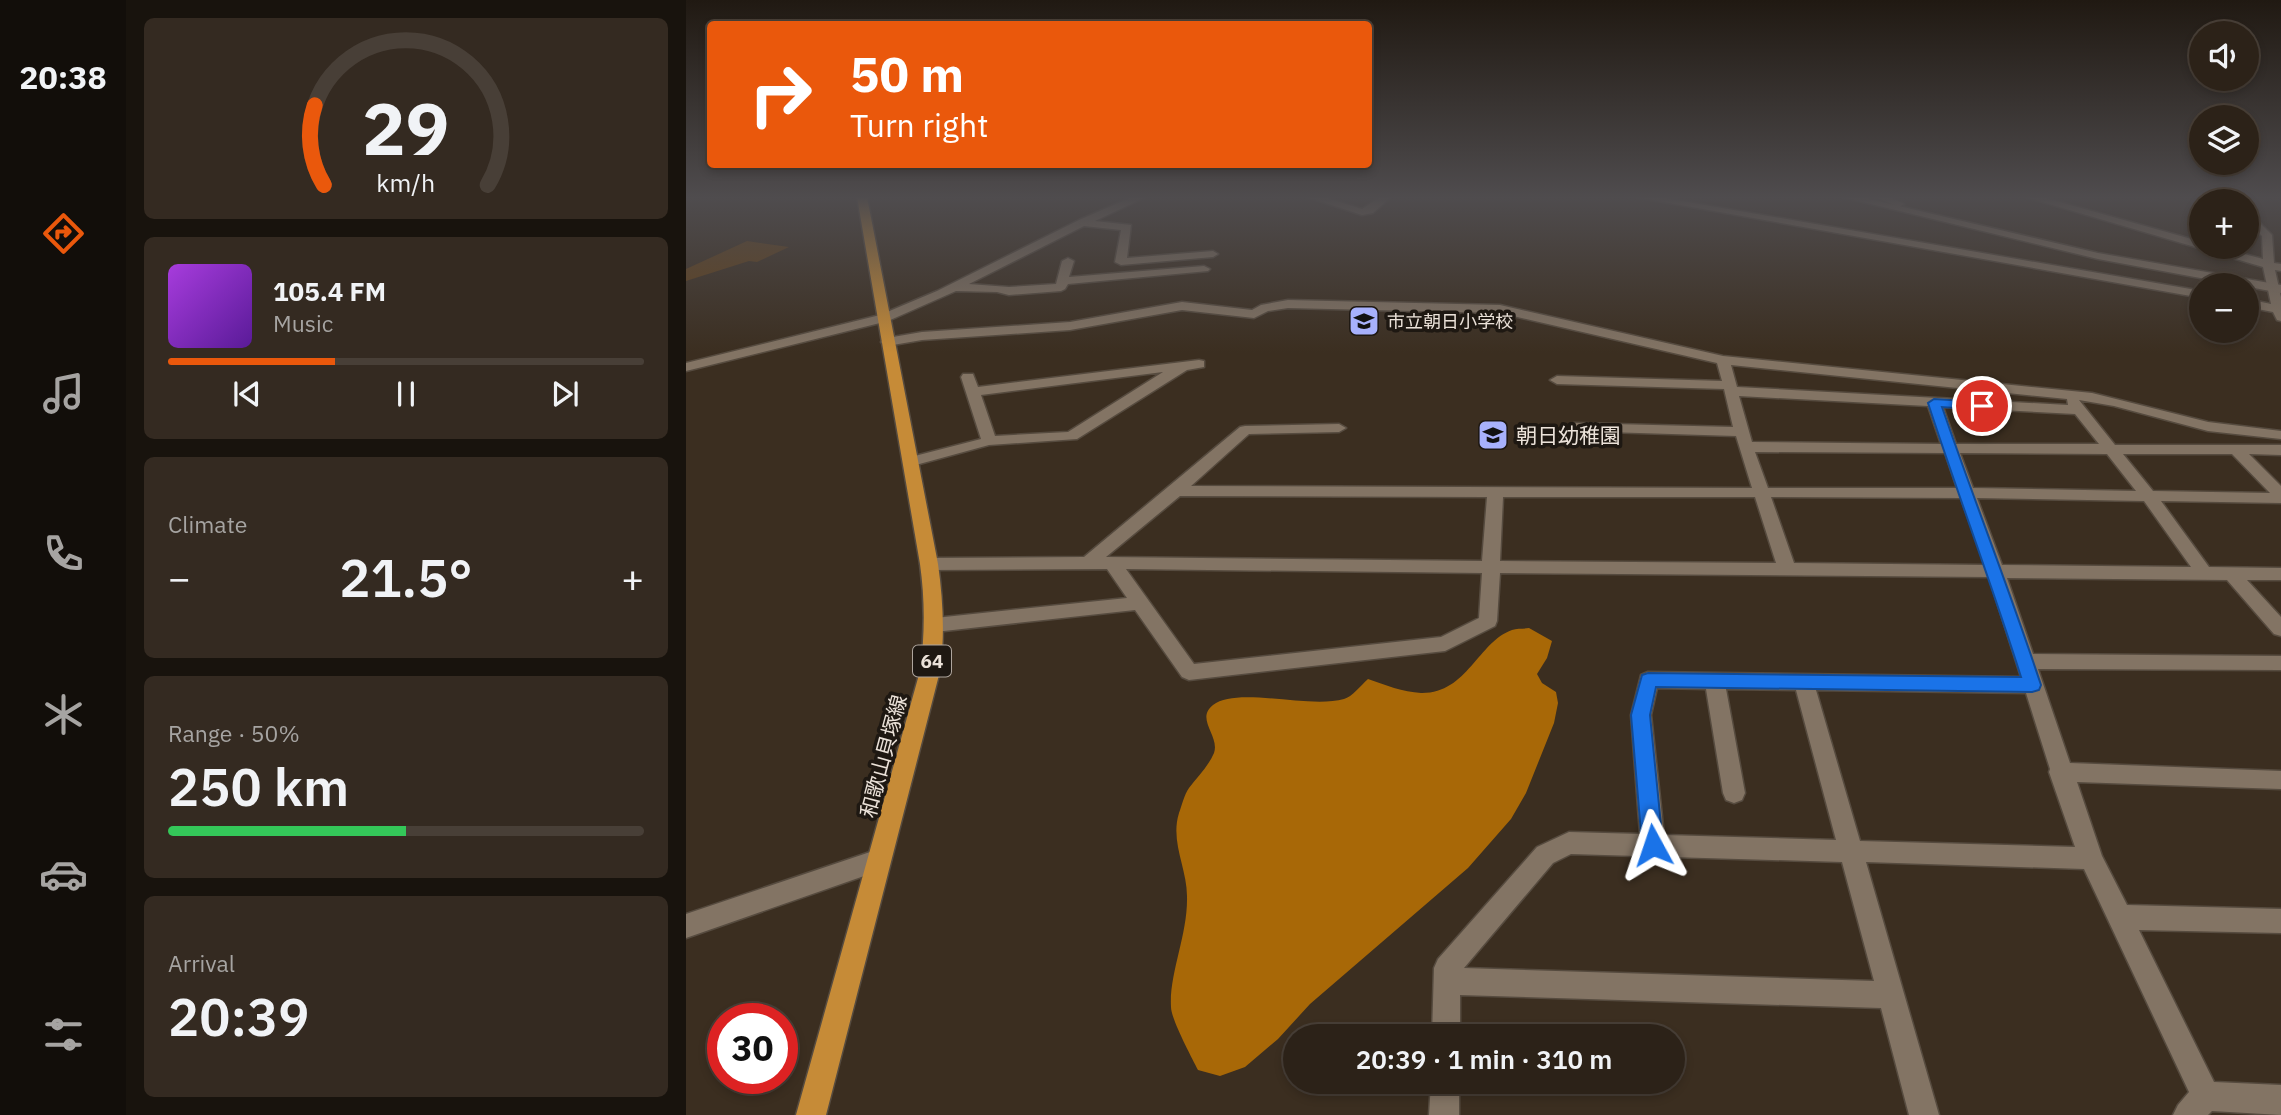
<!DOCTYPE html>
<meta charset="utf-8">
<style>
:root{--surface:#2c2218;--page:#342a21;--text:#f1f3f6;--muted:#a6a4a2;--line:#483f37;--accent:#ea580c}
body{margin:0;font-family:"IBM Plex Sans","Noto Sans JP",sans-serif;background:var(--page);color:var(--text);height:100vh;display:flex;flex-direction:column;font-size:26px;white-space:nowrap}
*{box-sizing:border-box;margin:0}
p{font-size:23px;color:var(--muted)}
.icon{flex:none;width:38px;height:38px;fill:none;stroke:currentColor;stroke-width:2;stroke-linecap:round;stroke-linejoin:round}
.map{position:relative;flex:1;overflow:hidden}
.sheet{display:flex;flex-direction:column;gap:18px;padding:18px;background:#18130d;width:560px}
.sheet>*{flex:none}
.guide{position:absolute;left:21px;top:21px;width:665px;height:147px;border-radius:7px;box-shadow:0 4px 10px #0003,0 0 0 2px var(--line);background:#ea580c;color:#fff;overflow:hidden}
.controls{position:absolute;left:1503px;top:21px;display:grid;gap:14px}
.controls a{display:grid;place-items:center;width:70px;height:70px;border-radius:50%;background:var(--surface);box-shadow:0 4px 10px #0003,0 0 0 2px var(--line);font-size:35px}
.speed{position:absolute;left:21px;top:1003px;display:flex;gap:14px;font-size:35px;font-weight:700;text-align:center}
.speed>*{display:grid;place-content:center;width:91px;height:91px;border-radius:50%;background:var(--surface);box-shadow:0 4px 10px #0003,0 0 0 2px var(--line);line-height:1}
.speed .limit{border:10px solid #d22;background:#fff;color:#111}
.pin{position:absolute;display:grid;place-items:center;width:60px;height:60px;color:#fff;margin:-30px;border:4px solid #fff;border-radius:50%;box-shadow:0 2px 7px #0007}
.me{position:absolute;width:77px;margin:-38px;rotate:355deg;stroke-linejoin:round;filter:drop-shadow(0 0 5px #0008)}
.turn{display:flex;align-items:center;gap:24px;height:147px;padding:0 28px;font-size:32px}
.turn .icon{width:91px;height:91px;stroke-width:2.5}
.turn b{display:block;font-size:49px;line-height:60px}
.big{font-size:52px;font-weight:600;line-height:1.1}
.sheet .tile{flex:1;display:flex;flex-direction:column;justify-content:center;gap:10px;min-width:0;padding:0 24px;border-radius:10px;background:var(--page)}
.sheet .dial{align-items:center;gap:0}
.dial svg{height:182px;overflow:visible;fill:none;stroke:var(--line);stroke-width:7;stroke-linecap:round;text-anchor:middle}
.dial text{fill:var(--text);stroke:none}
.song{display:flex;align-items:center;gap:21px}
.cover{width:84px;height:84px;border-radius:10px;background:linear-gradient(135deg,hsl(280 70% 55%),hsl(270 70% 35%))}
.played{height:7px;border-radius:4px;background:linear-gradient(90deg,var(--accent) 35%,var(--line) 35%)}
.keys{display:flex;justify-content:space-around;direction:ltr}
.heat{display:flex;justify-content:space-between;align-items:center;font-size:38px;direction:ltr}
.charge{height:10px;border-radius:5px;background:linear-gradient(90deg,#34c759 50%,var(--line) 0)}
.trip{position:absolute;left:597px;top:1024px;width:402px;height:70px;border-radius:35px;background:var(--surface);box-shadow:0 4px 10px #0003,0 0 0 2px var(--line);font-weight:600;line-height:70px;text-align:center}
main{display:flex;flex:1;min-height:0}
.dock{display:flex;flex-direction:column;width:126px;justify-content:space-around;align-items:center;background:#120e0a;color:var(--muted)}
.dock .icon{width:49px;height:49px}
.dock .selected{color:var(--accent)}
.dock b{font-size:32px;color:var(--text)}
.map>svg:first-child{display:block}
.water{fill:#a86807}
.building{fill:#634016}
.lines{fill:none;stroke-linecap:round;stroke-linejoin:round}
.street-casing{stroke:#564b3f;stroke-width:3}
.secondary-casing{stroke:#564b3f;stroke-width:3}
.primary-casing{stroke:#564b3f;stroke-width:3}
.street{fill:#837464;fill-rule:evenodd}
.secondary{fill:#837464;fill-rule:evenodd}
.primary{fill:#c68b37;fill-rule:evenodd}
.route{fill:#1a73e8;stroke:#114b97;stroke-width:2}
.labels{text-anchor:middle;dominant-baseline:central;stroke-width:7;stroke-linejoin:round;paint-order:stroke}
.far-poi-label{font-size:18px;fill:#ebe2d9;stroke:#1e1812;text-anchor:start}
.shield{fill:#1e1812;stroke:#aea59d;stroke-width:2}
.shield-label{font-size:19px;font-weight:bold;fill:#ebe2d9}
.poi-label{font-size:21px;fill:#ebe2d9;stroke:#1e1812;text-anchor:start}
.street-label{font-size:21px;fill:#ebe2d9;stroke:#1e1812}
</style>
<main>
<nav class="dock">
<b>20:38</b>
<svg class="icon selected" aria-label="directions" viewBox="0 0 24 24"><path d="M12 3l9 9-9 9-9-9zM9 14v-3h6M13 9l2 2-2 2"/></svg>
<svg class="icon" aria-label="music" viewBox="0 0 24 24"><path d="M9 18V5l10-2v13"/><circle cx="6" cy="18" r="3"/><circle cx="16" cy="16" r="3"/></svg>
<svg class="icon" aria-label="phone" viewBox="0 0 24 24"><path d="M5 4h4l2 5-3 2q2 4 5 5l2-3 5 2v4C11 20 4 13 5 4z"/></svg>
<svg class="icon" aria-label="climate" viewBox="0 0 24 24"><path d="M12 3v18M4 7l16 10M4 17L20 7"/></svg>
<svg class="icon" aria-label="car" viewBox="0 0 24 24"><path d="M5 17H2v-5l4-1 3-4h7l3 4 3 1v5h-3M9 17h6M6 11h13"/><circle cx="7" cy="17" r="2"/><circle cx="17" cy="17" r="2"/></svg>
<svg class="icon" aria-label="filters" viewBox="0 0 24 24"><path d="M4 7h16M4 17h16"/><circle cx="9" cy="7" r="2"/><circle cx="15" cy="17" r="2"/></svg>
</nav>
<section class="sheet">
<div class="tile dial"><svg viewBox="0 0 100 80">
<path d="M14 69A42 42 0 1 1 86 69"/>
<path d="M14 69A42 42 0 0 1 10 34" stroke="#ea580c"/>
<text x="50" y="56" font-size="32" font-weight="700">29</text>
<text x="50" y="72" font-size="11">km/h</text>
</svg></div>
<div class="tile">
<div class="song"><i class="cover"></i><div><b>105.4 FM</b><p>Music</p></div></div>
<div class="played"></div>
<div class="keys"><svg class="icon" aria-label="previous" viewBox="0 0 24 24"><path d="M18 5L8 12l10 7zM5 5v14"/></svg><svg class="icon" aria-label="pause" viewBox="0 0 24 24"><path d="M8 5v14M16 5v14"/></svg><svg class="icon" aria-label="next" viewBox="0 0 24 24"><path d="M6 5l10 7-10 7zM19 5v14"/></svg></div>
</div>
<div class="tile"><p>Climate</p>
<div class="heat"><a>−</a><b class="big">21.5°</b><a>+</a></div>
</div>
<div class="tile"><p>Range · 50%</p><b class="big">250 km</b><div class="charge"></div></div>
<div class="tile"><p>Arrival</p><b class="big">20:39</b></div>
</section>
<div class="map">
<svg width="1595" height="1115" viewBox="0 0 1595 1115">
<rect width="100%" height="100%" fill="#3b2e20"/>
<!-- water -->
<path class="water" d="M 843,628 L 866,641 L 861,658 L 851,674 L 856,683 L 870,692 L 872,703 L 868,723 L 840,793 L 825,819 L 782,868 L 624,1004 L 592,1039 L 559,1067 L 534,1076 L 512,1070 C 505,1056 485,1019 485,1007 C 483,973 502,935 501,896 C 501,868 484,842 493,813 C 496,805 498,795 503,788 C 511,777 522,767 528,753 C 534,736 509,719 527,705 C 551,686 622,709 658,699 C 666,697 675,685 682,679 C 699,685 717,692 735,693 C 781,694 792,642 826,630 C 831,628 838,629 843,628 Z"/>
<!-- building -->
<path class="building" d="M 61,241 L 103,247 L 71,262 L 63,261 L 0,281 L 0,269 Z"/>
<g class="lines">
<!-- street casing -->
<g class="street-casing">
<path id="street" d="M 446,197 L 460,197 L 409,221 L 445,225 L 441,258 L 527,251 L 532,254 L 527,257 L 435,265 L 429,262 L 435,230 L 398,226 L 283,284 L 323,287 L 370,284 L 376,261 L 382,258 L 388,261 L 383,277 L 518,266 L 524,269 L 522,271 L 382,284 L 379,289 L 375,291 L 323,295 L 311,292 L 270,291 L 202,321 L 0,371 L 0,363 L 194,315 L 251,291 L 393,220 Z
M 621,197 L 638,197 L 676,209 L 694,197 L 705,197 L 687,213 L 676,215 Z
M 949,197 L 973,197 L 1516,291 L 1516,298 Z
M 1189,197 L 1204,197 L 1218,204 L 1213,207 Z
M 1339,197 L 1356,197 L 1516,242 L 1516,247 L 1532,247 L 1577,259 L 1576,236 L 1561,222 L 1561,213 L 1565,214 L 1586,235 L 1588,263 L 1595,264 L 1595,271 L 1589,270 L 1595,297 L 1595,321 L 1591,320 L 1587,312 L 1561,307 L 1561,299 L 1585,304 L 1577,267 Z
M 1528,197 L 1540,197 L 1543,201 L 1532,201 Z
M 602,300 L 814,305 L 1037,356 L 1406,393 L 1522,422 L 1595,431 L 1595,439 L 1522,431 L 1428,406 L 1393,400 L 1429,445 L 1595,445 L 1595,455 L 1563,454 L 1595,486 L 1595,503 L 1475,501 L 1523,567 L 1595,568 L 1595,580 L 1561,580 L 1595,617 L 1595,636 L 1588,634 L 1541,580 L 1321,578 L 1347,654 L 1595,656 L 1595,670 L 1352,669 L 1384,763 L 1595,771 L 1595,789 L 1391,782 L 1416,856 L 1441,905 L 1595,909 L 1595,933 L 1453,930 L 1528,1082 L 1595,1085 L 1595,1115 L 1526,1111 L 1522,1115 L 1487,1115 L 1492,1105 L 1503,1092 L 1398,869 L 1180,862 L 1253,1115 L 1223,1115 L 1195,1008 L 774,995 L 774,1036 L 746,1036 L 748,968 L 752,959 L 851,847 L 883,832 L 954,834 L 945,715 L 955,675 L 962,672 L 1335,677 L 1303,577 L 814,573 L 811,621 L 809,626 L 759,651 L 503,680 L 496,677 L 449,610 L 249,632 L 242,630 L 240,625 L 242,620 L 249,618 L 441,598 L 421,569 L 243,570 L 234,564 L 243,558 L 398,557 L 554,427 L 559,426 L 653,424 L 660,428 L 653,432 L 563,434 L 505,486 L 1066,488 L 1050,436 L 888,431 L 881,427 L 888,423 L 1047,427 L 1038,389 L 871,384 L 864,380 L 871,376 L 1036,381 L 1031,363 L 814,313 L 602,308 L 582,311 L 568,318 L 496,310 L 384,330 L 236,340 L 201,346 L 195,342 L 201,338 L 236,332 L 384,322 L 496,302 L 566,310 L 575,305 ZM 1045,365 L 1381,399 L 1382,405 L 1051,387 ZM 1053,396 L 1242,406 L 1255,444 L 1066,442 ZM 1257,407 L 1389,414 L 1413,444 L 1270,444 ZM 1069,452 L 1259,453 L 1271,488 L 1082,488 ZM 1274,453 L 1421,454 L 1450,491 L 1287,488 ZM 1437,454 L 1546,454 L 1584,493 L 1467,491 ZM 494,496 L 801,497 L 796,561 L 420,557 ZM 817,497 L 1069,497 L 1090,563 L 814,561 ZM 1085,497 L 1275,498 L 1299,565 L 1108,563 ZM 1291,498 L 1458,501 L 1505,567 L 1316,565 ZM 440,569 L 796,573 L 793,618 L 755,637 L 508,664 ZM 971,688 L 1020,689 L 1037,793 L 1040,800 L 1048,803 L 1056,800 L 1059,793 L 1040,689 L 1110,690 L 1150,840 L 978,835 L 965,715 ZM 1130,690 L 1340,693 L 1364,769 L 1363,772 L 1389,847 L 1174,841 ZM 885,854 L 1156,862 L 1188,981 L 778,968 L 867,863 Z
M 513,360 L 518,361 L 518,367 L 501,370 L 391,439 L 303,445 L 226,466 L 218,461 L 221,458 L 295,439 L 275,377 L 277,374 L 287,374 L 292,387 ZM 477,372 L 382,432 L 309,436 L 295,395 Z
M 193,849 L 201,852 L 205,860 L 201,868 L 0,938 L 0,914 Z
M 745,1082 L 773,1082 L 773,1115 L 743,1115 Z"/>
</g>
<!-- secondary casing -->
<g class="secondary-casing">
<path id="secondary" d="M 1156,197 L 1175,197 L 1412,253 L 1595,285 L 1595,293 L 1412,259 Z"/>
</g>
<!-- primary casing -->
<g class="primary-casing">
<path id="primary" d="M 171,197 L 181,197 L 252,564 C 257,600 259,635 254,671 L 140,1115 L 110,1115 L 234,671 C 239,635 239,600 234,564 Z"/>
</g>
<!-- street -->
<use href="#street" class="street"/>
<!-- secondary -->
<use href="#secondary" class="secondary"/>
<!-- primary -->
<use href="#primary" class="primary"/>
</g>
<!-- sky -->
<linearGradient id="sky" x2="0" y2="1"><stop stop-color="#201912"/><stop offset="0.56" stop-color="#4f4c4e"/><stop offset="1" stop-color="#4f4c4e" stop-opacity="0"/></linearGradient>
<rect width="1595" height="353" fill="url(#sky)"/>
<!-- route -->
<path class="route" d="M 1248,399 L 1296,402 L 1303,406 L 1296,410 L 1256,407 C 1288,500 1324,591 1355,685 L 1353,690 L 1346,692 L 970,687 L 964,715 L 977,845 L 974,852 L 967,855 L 959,852 L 956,845 L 945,715 L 956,675 L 962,673 L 1335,677 C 1306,585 1272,495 1242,403 Z"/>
<!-- icons -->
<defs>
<g id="school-square" transform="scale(1.575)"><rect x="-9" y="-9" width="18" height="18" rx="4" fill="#a7b1fc" stroke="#1e1812"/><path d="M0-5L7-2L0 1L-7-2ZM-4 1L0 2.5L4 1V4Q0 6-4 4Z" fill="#111"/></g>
</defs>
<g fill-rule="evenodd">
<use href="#school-square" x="678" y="321"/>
<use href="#school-square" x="807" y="435"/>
</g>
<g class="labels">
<!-- far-poi labels -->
<g class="far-poi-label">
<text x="701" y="321">市立朝日小学校</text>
</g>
<!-- shield labels -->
<rect class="shield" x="227" y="645.5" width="38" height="31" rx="5"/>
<g class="shield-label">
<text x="246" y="661">64</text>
</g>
<!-- poi labels -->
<g class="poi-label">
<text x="830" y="435">朝日幼稚園</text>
</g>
<!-- street labels -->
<g class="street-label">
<text transform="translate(197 756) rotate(-75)">和歌山貝塚線</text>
</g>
</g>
</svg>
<div class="controls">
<a><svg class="icon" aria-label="sound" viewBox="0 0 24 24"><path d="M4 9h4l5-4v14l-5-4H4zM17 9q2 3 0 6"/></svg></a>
<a><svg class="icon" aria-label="layers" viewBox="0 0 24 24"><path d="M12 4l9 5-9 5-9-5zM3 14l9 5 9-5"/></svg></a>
<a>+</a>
<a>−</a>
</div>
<div class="speed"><div class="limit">30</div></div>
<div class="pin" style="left:1296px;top:406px;background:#d93025"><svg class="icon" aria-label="arrive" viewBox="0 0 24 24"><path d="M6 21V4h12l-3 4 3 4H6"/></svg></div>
<svg class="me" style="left:967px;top:845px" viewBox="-20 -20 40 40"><path d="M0-17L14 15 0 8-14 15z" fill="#1a73e8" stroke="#fff" stroke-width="4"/></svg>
<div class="trip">20:39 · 1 min · 310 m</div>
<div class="guide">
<div class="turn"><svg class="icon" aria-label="right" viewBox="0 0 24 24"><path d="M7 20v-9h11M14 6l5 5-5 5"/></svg><div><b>50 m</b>Turn right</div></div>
</div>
</div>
</main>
